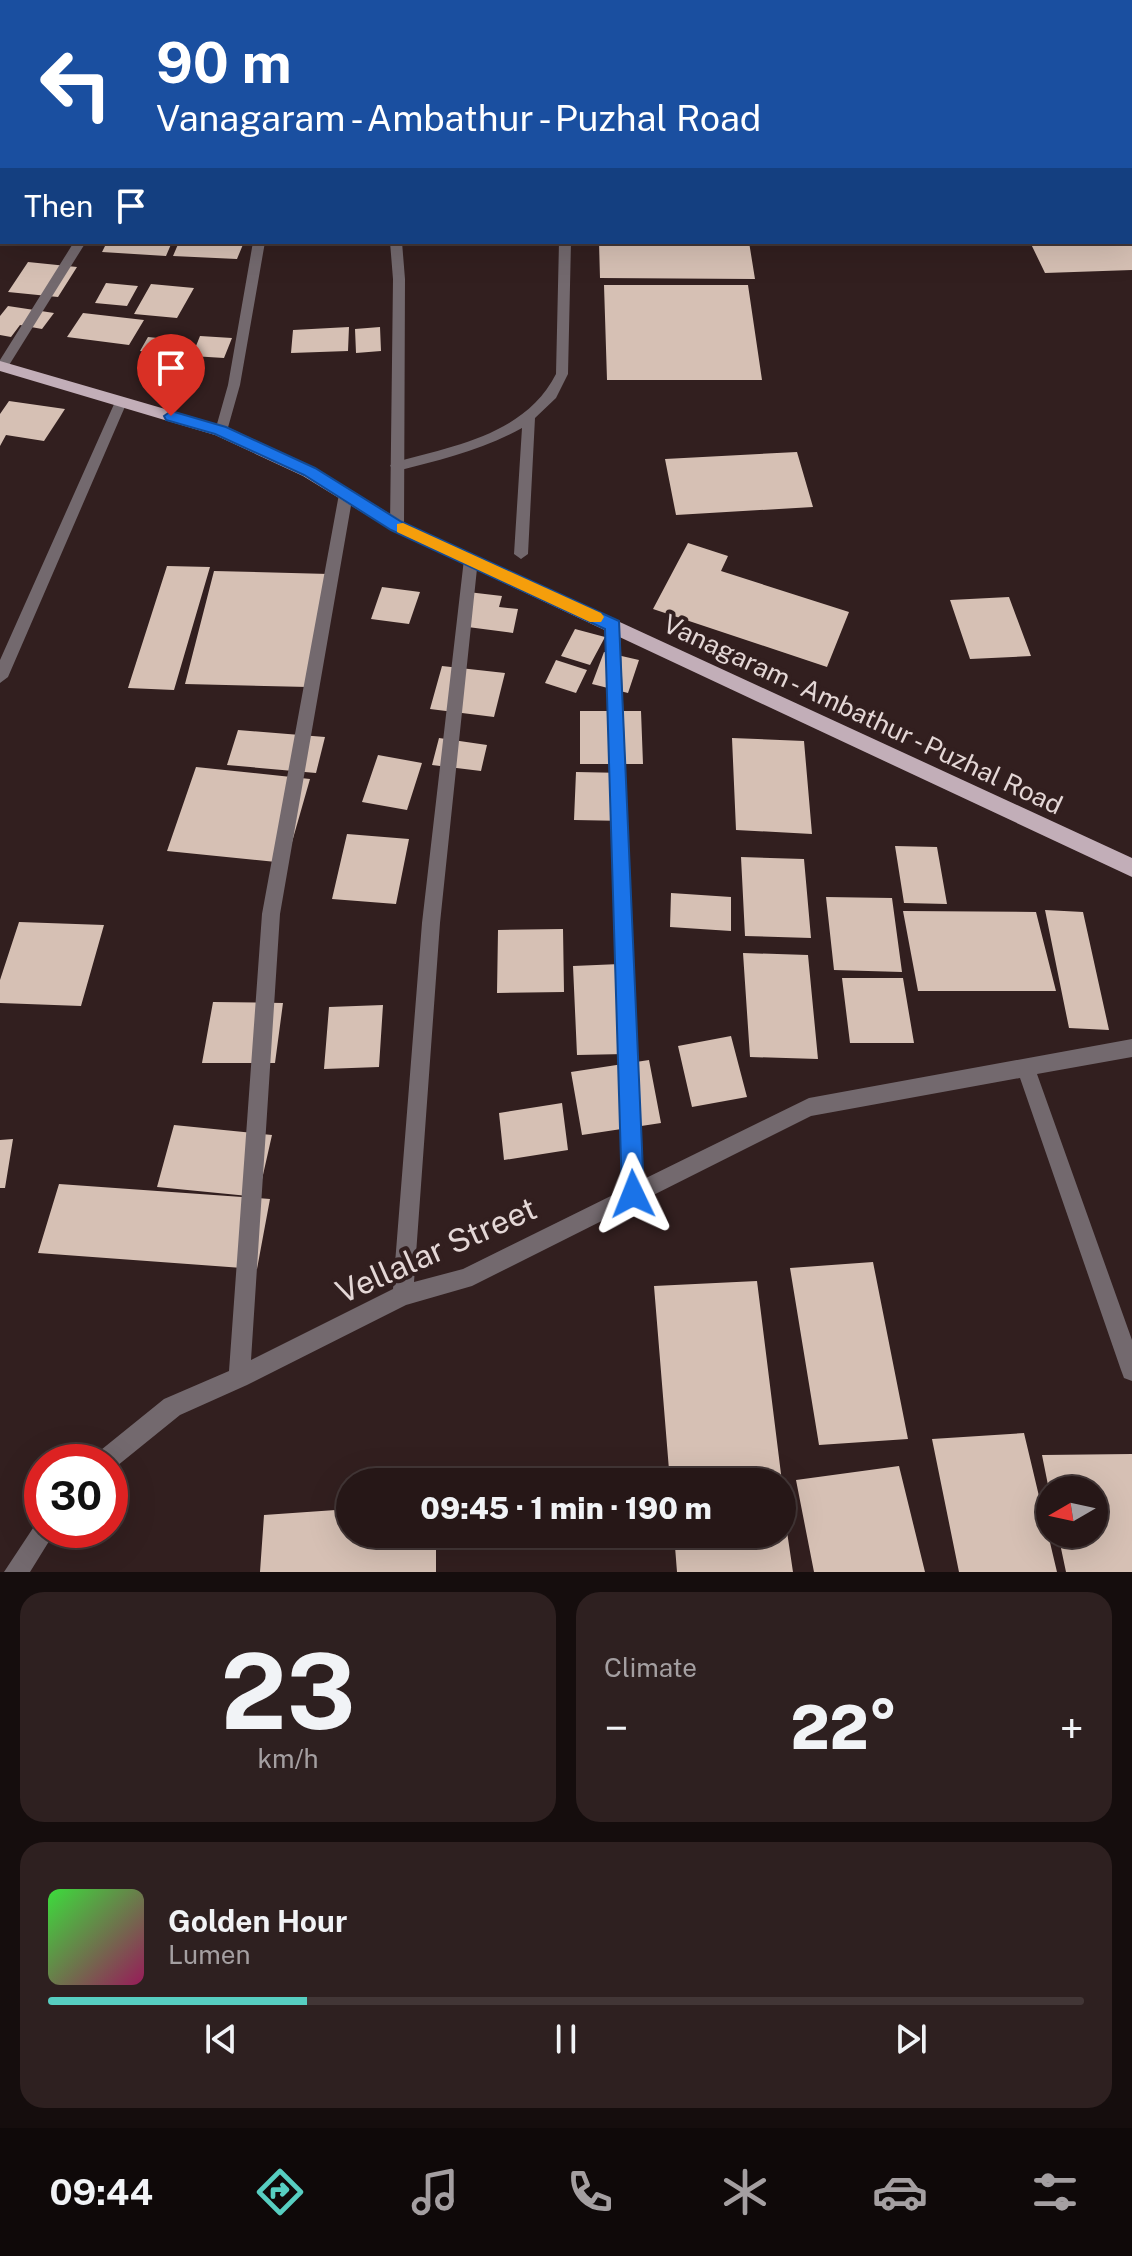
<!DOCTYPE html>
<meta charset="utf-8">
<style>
:root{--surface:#261717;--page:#2e2020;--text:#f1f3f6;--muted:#a49fa1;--line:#423636;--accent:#57cec1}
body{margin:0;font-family:"Public Sans",sans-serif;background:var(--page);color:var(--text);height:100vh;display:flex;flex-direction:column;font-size:30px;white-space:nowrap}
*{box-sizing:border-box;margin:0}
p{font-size:26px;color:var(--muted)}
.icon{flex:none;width:44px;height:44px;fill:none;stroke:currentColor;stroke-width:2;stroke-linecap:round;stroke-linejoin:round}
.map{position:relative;height:1572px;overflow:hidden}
.drawer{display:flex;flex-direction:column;gap:20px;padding:20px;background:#150d0d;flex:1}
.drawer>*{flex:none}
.hud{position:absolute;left:0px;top:0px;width:1132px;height:244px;box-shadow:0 8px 32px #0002,0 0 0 2px var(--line);background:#1a4fa0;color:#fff;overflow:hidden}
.needle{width:52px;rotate:261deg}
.fabs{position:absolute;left:1036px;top:1476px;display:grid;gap:16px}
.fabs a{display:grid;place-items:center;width:72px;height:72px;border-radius:50%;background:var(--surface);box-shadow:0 8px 32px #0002,0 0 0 2px var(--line);font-size:40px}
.speed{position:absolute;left:24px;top:1444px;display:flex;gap:16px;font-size:40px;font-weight:700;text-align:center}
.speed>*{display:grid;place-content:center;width:104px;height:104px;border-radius:50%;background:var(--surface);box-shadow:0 8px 32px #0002,0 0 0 2px var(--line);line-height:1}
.speed .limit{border:12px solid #d22;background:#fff;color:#111}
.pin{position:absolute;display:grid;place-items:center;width:68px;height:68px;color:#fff;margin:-82px -34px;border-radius:50% 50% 50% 0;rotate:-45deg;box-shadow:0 0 8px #0007}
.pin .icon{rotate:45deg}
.me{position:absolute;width:88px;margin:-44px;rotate:358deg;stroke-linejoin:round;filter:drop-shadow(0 0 6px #0008)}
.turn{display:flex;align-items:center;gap:28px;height:168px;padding:0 24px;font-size:36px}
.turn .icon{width:104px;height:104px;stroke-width:2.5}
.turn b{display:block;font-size:56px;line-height:68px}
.then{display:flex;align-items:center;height:76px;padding:0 24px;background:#0003;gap:16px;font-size:30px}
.big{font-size:60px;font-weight:800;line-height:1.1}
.drawer .tile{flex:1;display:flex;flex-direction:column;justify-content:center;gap:12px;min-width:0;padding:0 28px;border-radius:24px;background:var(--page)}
.drawer .dial{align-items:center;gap:0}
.dial b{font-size:104px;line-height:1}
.song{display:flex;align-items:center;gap:24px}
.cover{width:96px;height:96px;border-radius:12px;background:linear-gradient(135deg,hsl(120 70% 55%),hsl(330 70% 35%))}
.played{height:8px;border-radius:4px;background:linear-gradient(90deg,var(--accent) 25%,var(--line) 25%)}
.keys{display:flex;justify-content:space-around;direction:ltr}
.heat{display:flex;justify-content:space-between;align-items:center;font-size:44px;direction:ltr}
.drawer .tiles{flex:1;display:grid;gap:20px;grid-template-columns:1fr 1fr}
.tile:last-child{grid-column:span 2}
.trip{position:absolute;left:336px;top:1468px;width:460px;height:80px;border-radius:40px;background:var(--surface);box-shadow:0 8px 32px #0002,0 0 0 2px var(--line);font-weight:800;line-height:80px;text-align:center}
.dock{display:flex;height:128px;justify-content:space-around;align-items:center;background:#0f0909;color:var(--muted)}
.dock .icon{width:56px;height:56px}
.dock .on{color:var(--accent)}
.dock b{font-size:36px;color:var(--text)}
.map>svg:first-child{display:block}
.building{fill:#d6c0b4}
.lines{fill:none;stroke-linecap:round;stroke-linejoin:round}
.service{fill:#73696e;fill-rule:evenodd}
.minor{fill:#73696e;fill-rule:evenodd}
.tertiary{fill:#73696e;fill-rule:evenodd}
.primary{fill:#c2aeb8;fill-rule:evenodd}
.route{fill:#1a73e8;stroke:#114b97;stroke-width:2}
.slow{fill:#f59e0b}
.labels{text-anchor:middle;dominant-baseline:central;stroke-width:8;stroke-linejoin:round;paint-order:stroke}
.street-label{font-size:26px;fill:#e4d7d6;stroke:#321f1f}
.near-street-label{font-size:32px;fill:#e4d7d6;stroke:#321f1f}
</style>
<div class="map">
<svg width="1132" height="1572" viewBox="0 0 1132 1572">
<rect width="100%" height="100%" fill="#321f1f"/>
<!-- building -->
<path class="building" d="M 107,242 L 172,242 L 166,256 L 102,252 Z
M 179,242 L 244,242 L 237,259 L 173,256 Z
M 599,242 L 749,242 L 755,279 L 600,278 Z
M 1030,242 L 1132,242 L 1132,270 L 1045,273 Z
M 28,262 L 77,267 L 58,297 L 8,292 Z
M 106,283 L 138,286 L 127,306 L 95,303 Z
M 151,284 L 194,288 L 177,318 L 134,314 Z
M 604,285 L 748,285 L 762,380 L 607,380 Z
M 8,306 L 54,313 L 42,329 L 20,325 L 11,337 L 0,335 L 0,316 Z
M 83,313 L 144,320 L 129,345 L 67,337 Z
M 349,327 L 348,351 L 291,353 L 293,330 Z
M 380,327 L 381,351 L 356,353 L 355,329 Z
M 200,336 L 232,338 L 224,358 L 192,356 Z
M 148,337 L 178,340 L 170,355 L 140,351 Z
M 9,401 L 65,409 L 44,441 L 6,435 L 0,446 L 0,414 Z
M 797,452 L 813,507 L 676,515 L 665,459 Z
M 688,543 L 728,556 L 721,571 L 849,612 L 827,667 L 653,609 Z
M 167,566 L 210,567 L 174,690 L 128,688 Z
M 214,571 L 329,574 L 308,687 L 185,684 Z
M 382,587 L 420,592 L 409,624 L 371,619 Z
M 468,592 L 502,596 L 499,607 L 518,609 L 513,633 L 460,626 Z
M 1009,597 L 1031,656 L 970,659 L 950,600 Z
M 575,629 L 605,637 L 590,665 L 561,656 Z
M 604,652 L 639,660 L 628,693 L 592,684 Z
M 556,660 L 587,670 L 576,693 L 545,683 Z
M 442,666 L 505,673 L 494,717 L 430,709 Z
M 580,711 L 641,711 L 643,764 L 580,764 Z
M 238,730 L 325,737 L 316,773 L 227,765 Z
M 439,738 L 487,745 L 481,771 L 432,765 Z
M 732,738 L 804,741 L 812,834 L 736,830 Z
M 378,755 L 422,763 L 407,810 L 362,802 Z
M 196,767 L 310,779 L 286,863 L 167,851 Z
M 576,772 L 626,773 L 626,821 L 574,820 Z
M 347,834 L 409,839 L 396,904 L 332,899 Z
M 895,846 L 937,847 L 947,904 L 904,903 Z
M 741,857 L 804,859 L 811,938 L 745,936 Z
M 671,893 L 731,897 L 731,931 L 670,927 Z
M 826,897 L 892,898 L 902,972 L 834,970 Z
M 1045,910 L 1083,912 L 1109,1030 L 1069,1028 Z
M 903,911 L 1036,912 L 1056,991 L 918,991 Z
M 19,922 L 104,925 L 81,1006 L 0,1003 L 0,980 Z
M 563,929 L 564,992 L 497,993 L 498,930 Z
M 743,953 L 808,955 L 818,1059 L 750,1057 Z
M 620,964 L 625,1054 L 577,1055 L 573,966 Z
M 842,978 L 903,978 L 914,1043 L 850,1043 Z
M 213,1002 L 283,1003 L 275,1063 L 202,1063 Z
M 383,1005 L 379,1067 L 324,1069 L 329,1007 Z
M 731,1036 L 747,1097 L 692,1107 L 678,1046 Z
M 649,1060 L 661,1123 L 582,1135 L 571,1072 Z
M 562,1103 L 568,1150 L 504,1160 L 499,1113 Z
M 174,1125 L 272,1135 L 258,1197 L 157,1187 Z
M 13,1139 L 5,1188 L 0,1188 L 0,1140 Z
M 59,1184 L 270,1199 L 257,1269 L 38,1253 Z
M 873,1262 L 908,1439 L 819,1445 L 790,1268 Z
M 757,1281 L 782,1482 L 670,1482 L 654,1286 Z
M 1024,1433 L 1057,1572 L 959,1572 L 932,1439 Z
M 1132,1454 L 1132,1572 L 1066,1572 L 1058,1534 L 1094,1534 L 1094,1490 L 1049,1490 L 1042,1455 Z
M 899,1466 L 925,1572 L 814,1572 L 796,1480 Z
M 782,1498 L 793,1572 L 677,1572 L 674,1534 L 782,1534 Z
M 350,1509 L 350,1534 L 436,1534 L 436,1572 L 260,1572 L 264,1515 Z"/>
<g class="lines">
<!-- service -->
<path class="service" d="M 555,0 L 563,0 L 563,2 L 555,2 Z
M 941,0 L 949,0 L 950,2 L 942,2 Z
M 2,99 L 2,108 L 0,109 L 0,100 Z
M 559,242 L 571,242 L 568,374 L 556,398 L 535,418 L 528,554 L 521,559 L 514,554 L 522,428 C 483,450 440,460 397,471 L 390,466 L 392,463 C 453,446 525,435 556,374 Z
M 121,398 L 127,402 L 8,677 L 0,683 L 0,660 L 115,402 Z"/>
<!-- minor -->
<path class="minor" d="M 1050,0 L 1058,0 L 1059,2 L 1051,2 Z
M 1130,100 L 1132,101 L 1132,108 L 1130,107 Z
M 74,242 L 86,242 L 6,370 L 0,370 L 0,360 Z
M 253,242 L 265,242 L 240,385 L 227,431 L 221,435 L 215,431 L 228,385 Z
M 346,489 L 353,494 L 280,914 L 251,1360 L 393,1289 L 422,923 L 464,559 L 471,554 L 478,559 L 440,923 L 414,1282 L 463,1269 L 623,1190 L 606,625 L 613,619 L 620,625 L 642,1180 L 809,1098 L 1132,1039 L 1132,1057 L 1037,1074 L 1132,1340 L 1132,1381 L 1124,1378 L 1121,1370 L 1020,1078 L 811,1116 L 472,1286 L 406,1305 L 247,1385 L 180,1415 L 112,1470 L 110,1462 L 93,1462 L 96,1454 L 164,1399 L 229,1371 L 262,914 L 339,494 Z
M 42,1520 L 42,1530 L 56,1530 L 30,1572 L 4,1572 L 37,1522 Z"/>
<!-- tertiary -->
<path class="tertiary" d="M 399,0 L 407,0 L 407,2 L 399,2 Z
M 390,242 L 402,242 L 405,279 L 404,526 L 397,531 L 390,526 L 393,279 Z"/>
<!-- primary -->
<path class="primary" d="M 0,361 L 227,427 L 315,468 L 403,522 L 1132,858 L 1132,877 L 391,530 L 303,476 L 215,435 L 0,371 Z"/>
</g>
<!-- route -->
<path class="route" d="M 171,411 L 226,427 L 315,468 L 402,522 L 619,621 L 644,1194 L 641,1202 L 633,1206 L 625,1202 L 622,1194 L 605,629 L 391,530 L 304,475 L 215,434 L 166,420 L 164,416 Z"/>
<!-- slow -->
<path class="slow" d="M 403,523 L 601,613 L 604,617 L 601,622 L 590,622 L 397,532 L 397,524 Z"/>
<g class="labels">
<!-- street labels -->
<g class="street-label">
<text transform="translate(863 714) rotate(25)">Vanagaram - Ambathur - Puzhal Road</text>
</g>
<!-- near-street labels -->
<g class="near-street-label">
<text transform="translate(436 1250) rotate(-24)">Vellalar Street</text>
</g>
</g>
</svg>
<div class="fabs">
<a><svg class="needle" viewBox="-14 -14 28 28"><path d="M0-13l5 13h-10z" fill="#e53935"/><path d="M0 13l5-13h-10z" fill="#a49fa1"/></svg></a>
</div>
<div class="speed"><div class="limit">30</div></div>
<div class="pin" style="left:171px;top:416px;background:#d93025"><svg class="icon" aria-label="arrive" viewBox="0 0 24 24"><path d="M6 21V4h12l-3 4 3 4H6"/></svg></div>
<svg class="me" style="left:633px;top:1194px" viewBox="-20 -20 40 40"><path d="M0-17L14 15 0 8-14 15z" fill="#1a73e8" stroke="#fff" stroke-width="4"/></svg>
<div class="trip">09:45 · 1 min · 190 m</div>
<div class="hud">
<div class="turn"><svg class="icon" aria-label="left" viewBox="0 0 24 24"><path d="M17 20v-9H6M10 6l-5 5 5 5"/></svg><div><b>90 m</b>Vanagaram - Ambathur - Puzhal Road</div></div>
<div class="then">Then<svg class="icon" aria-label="arrive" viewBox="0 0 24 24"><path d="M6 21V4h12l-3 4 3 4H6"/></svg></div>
</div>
</div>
<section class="drawer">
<div class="tiles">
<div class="tile dial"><b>23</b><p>km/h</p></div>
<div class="tile"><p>Climate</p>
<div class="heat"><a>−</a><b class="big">22°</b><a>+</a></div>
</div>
<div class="tile">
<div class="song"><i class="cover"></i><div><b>Golden Hour</b><p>Lumen</p></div></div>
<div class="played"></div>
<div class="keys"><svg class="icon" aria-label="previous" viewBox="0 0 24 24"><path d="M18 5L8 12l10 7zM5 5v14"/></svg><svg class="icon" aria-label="pause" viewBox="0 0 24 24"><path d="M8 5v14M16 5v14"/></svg><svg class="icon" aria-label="next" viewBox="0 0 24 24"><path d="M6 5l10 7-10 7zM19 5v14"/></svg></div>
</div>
</div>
</section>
<nav class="dock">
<b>09:44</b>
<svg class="icon on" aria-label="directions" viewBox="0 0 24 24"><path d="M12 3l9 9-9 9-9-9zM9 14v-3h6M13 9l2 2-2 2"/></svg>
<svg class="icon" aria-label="music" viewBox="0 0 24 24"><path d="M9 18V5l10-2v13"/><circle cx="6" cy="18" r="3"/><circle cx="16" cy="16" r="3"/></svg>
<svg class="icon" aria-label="phone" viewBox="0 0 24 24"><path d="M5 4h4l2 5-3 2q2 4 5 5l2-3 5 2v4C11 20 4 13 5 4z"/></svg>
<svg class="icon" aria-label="climate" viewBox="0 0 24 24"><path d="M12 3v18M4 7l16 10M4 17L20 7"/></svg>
<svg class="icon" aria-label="car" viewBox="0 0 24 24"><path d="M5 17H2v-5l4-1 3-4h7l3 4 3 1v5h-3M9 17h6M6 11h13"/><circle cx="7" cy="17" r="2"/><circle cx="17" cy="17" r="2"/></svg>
<svg class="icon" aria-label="filters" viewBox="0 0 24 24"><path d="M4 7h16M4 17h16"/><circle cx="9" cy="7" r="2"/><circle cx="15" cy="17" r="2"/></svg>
</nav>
